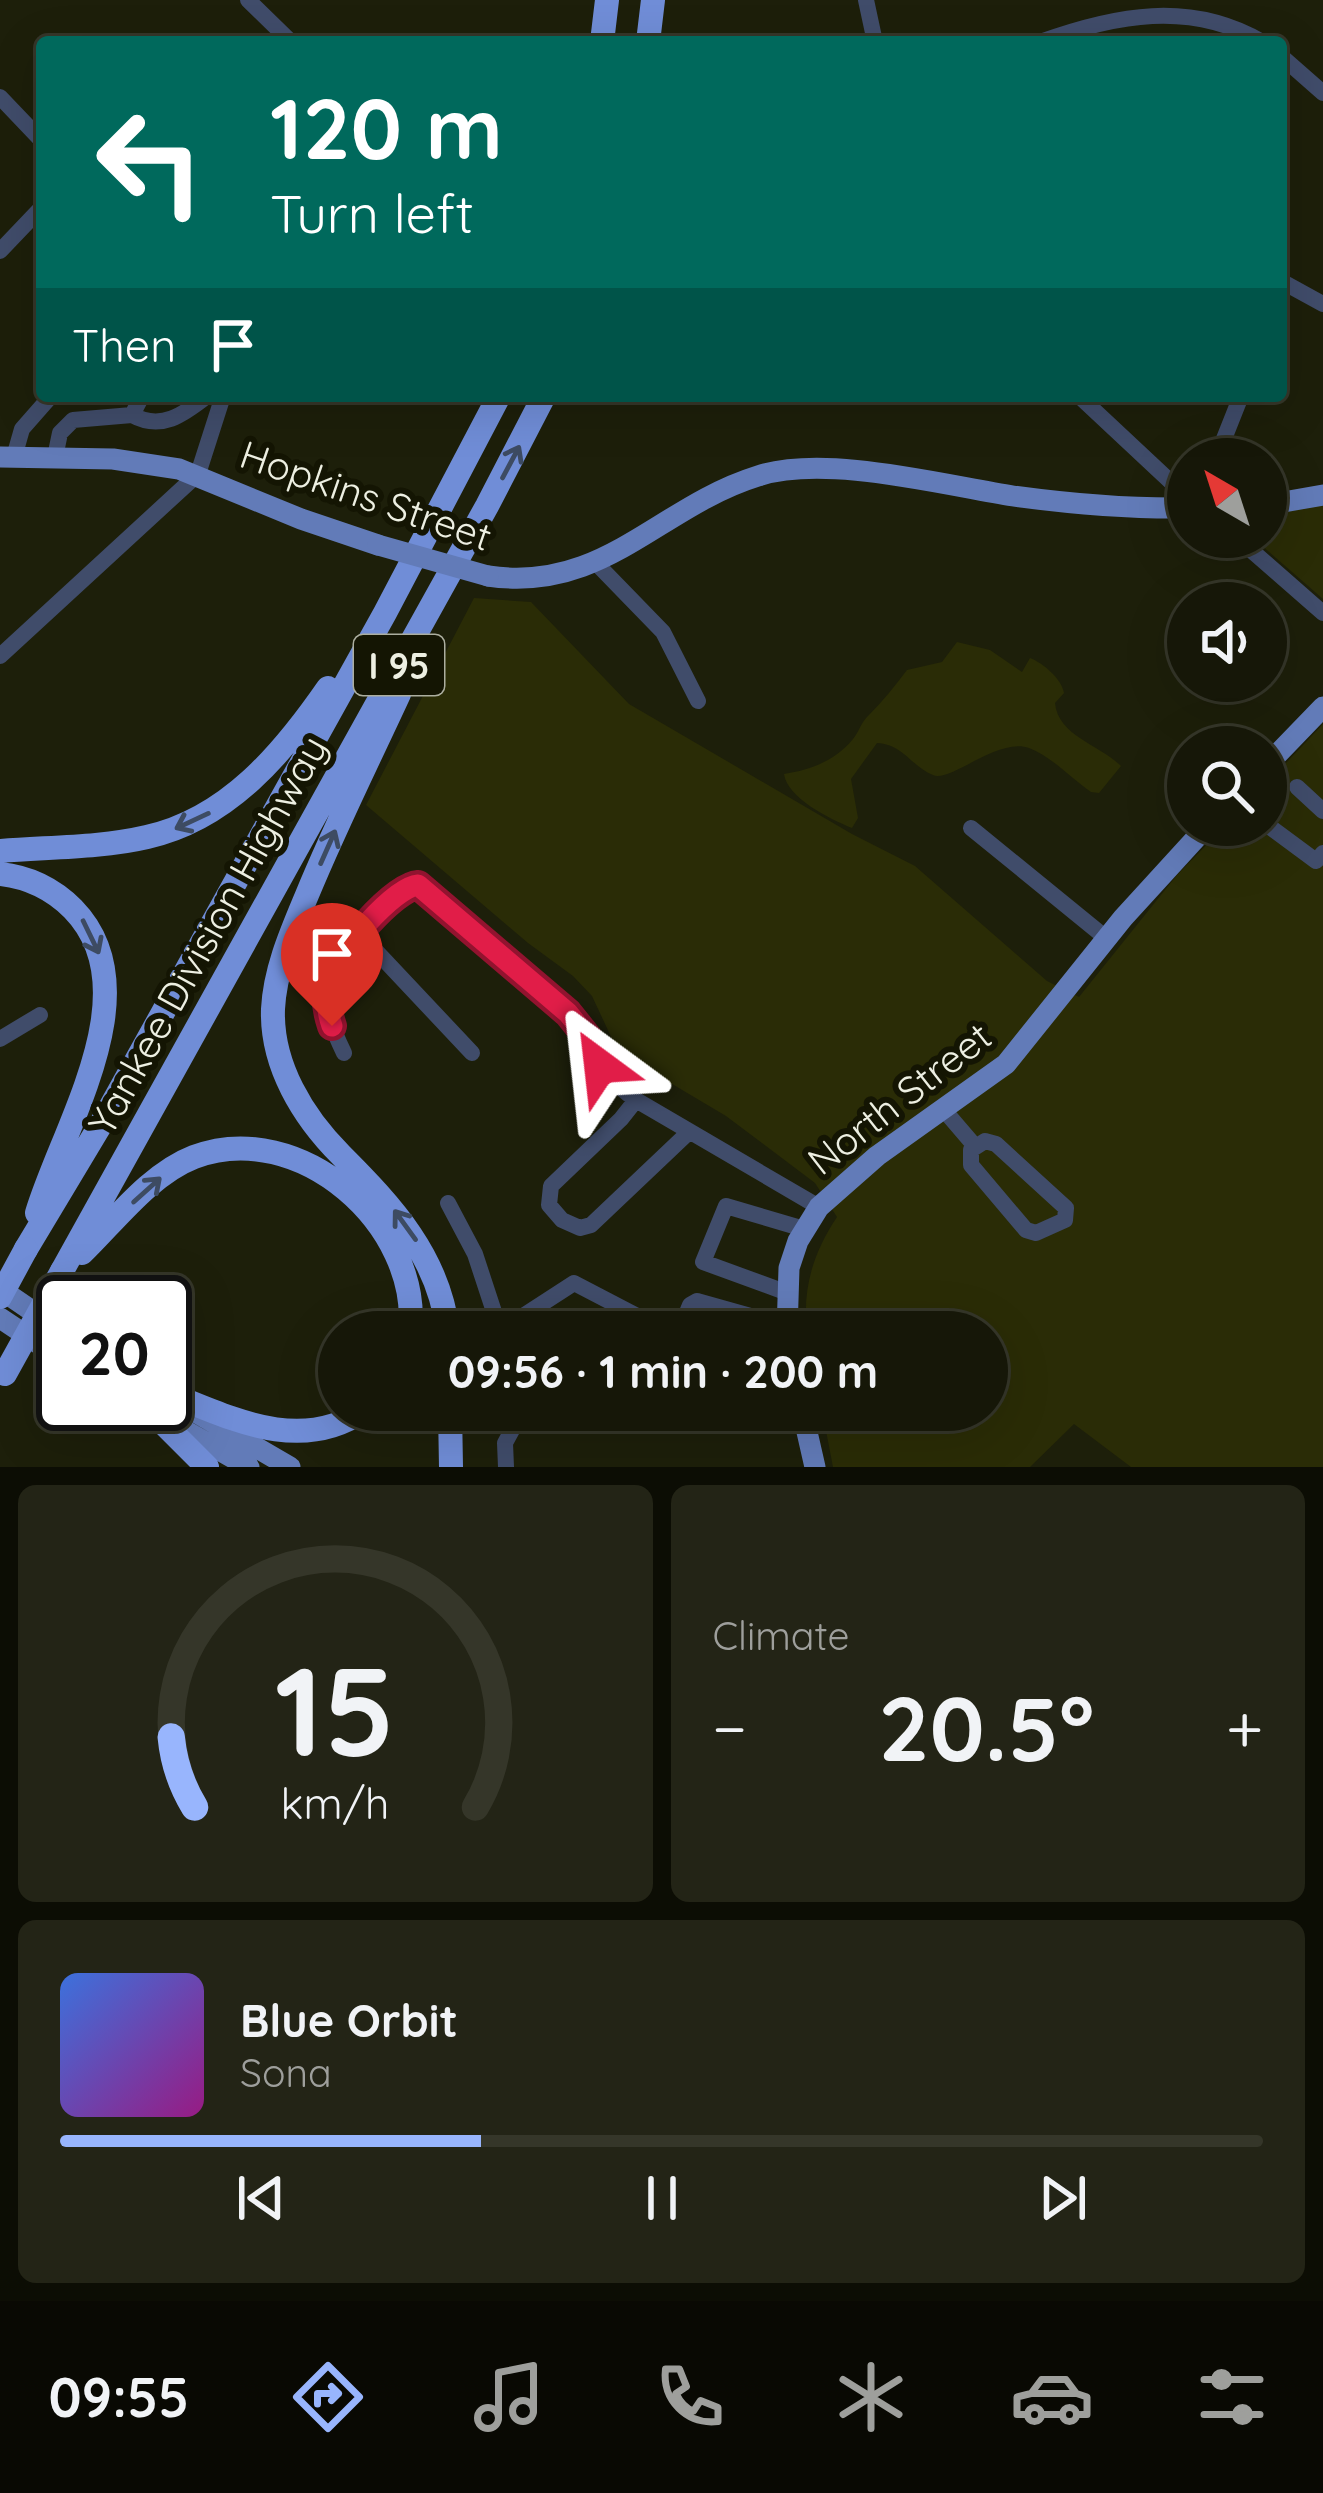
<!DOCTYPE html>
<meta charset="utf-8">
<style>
:root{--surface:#161708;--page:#232416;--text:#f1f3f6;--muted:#9e9f9c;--line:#353629;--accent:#98b5fd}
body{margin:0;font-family:Quicksand,sans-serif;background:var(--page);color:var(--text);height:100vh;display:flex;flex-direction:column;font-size:45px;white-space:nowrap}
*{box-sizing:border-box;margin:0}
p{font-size:39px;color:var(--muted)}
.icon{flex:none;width:66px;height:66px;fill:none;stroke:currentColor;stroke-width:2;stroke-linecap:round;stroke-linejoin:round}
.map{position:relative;height:1467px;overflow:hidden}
.panel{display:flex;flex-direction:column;gap:18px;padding:18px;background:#0c0d04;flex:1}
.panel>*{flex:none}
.banner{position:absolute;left:36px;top:36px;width:1251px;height:366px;border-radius:12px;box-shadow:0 12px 48px #0002,0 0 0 3px var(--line);background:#00695c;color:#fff;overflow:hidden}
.needle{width:78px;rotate:321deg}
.fabs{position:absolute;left:1167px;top:438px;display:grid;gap:24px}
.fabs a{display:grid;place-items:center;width:120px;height:120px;border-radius:50%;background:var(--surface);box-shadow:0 12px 48px #0002,0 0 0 3px var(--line);font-size:60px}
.speed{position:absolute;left:36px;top:1275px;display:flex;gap:24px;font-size:60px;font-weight:700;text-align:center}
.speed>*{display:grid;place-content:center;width:156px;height:156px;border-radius:50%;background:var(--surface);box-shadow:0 12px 48px #0002,0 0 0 3px var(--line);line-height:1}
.speed .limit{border:6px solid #111;border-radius:18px;background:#fff;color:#111}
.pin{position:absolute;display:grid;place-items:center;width:102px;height:102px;color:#fff;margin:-123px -51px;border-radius:50% 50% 50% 0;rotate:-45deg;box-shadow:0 0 12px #0007}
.pin .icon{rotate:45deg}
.me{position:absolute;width:132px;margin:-66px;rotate:330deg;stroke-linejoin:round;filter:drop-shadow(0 0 9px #0008)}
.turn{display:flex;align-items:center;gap:42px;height:252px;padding:0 36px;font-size:54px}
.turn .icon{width:156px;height:156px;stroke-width:2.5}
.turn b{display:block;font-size:84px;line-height:102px}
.then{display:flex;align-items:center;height:114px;padding:0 36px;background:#0003;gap:24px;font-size:45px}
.big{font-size:90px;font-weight:700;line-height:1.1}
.panel .widget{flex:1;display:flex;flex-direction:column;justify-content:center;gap:18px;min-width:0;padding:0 42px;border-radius:18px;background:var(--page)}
.panel .dial{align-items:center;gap:0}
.dial svg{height:312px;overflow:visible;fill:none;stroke:var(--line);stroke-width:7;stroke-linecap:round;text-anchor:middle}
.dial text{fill:var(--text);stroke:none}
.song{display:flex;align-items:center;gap:36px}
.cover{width:144px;height:144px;border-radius:18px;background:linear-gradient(135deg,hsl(220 70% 55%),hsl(310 70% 35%))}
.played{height:12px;border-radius:6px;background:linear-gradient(90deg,var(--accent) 35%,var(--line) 35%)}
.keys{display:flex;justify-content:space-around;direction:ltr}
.heat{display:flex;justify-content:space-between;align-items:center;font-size:66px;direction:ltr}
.panel .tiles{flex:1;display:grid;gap:18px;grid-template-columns:1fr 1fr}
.widget:last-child{grid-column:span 2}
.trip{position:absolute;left:318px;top:1311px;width:690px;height:120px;border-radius:60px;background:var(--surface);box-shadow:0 12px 48px #0002,0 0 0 3px var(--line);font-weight:700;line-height:120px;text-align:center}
.dock{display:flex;height:192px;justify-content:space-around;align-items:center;background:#090903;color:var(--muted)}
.dock .icon{width:84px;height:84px}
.dock .selected{color:var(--accent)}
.dock b{font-size:54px;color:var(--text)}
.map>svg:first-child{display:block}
.green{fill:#2a2c06}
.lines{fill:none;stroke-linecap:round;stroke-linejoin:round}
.minor{stroke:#404c6a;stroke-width:16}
.major{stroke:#627bb8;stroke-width:21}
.highway{stroke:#708dd7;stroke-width:24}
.major-bridge{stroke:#627bb8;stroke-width:21}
.highway-bridge{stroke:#708dd7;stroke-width:24}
.oneway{stroke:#3d4b62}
.route-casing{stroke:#92132f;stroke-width:30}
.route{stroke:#e11d48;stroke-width:21}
.labels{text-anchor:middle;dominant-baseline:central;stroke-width:12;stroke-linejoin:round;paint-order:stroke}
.shield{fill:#141503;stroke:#acae9f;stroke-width:3}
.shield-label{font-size:36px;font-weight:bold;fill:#edefe2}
.street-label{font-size:39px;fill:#edefe2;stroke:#141503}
</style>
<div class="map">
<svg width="1323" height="1467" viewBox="0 0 1323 1467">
<rect width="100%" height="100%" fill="#1d1f0a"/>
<!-- green -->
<path class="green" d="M 1323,503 L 1323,599 L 1261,545 L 1257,537 L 1266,537 L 1266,517 Z
M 474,598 L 531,602 L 629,704 L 852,834 L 915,866 L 1047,981 L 1079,997 L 1177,875 L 1226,825 L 1266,825 L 1266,784 L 1323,724 L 1323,1467 L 1131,1467 L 1074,1424 L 1030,1467 L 833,1467 L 822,1410 L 987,1410 L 987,1332 L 807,1332 C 802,1289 813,1253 837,1217 L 815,1183 L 726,1116 L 630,1059 L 613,1041 L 592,996 L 573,976 L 528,943 L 366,805 Z
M 957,642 L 990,650 L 1022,672 L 1030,658 C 1043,663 1062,679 1064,693 L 1055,703 C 1058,736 1100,745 1121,766 L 1099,793 L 1091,792 C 1072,779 1051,756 1029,748 C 998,737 950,783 933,775 C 912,767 903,744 877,743 L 851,779 L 858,818 L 852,828 C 830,819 787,798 784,774 C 810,770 835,761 853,739 C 859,732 861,722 869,715 C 883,701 895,686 907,670 L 942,662 Z"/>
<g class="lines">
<!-- minor -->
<path class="minor" d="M 248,0 L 291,42
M 866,0 L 875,42
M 1040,42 C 1115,15 1190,0 1262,42
M 1281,56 L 1323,93
M 0,97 L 42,141
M 0,251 L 42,207
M 1281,281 L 1323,304
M 1079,396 L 1188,498
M 132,415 C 161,431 183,415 207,396
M 14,457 L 22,429 L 51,396
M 55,457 L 60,433 L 73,420 L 132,415 L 142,396
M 1216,459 L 1241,396
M 1236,537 L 1323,613
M 595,562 L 663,632 L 698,701
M 0,656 L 198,474 L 223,396
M 1297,787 L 1323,811
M 1266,824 L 1316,861 L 1323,853
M 971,828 L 1106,938
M 360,934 L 472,1053
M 0,1039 L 40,1015
M 344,1053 C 334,1032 325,1013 327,989 C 330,961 390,888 418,885 L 568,1013 C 600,1047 594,1070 636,1100 L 621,1119 L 551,1186 L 549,1205 L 562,1220 L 580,1228 L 591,1225 L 689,1132
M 636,1100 L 819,1207
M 944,1110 L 974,1145
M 985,1141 L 996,1144 L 1066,1208 L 1065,1220 L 1036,1233 L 1026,1230 L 971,1165 L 971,1150 Z
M 448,1203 L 475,1254 L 499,1327 L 506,1327 L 574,1283 L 668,1332
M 785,1292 L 703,1262 L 726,1206 L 804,1229
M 577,1332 L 585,1318
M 679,1332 L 690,1305 L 697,1301 L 754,1317
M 506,1467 L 505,1443 L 523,1410"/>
<!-- major -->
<path class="major" d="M 0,457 L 113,459 L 179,469 L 301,519 L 378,545
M 1266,505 L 1323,495
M 488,576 C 604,593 658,507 758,476 C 825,454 943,485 1013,496 C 1072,504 1129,509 1188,508
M 1266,766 L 1323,707
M 0,1289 L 63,1332
M 0,1318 L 63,1360
M 787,1332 L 789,1268 L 798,1241 L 819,1207 L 877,1156 L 1006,1064 L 1123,918 L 1208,825
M 138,1404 L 249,1467
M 802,1410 L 815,1467
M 197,1413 L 290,1467"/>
<!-- highway -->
<path class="highway" d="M 602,42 L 607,0
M 648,42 L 653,0
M 399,694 C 368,761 335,827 307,895 C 292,931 275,969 273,1009 C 271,1065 303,1117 341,1155 C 393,1207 439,1257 448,1332
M 0,851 C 49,847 100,848 147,837 C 228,819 283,753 328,688
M 0,874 C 28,877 53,889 73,909 C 152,990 63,1126 37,1213
M 26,1249 L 101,1124 L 385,613 L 499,396
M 82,1253 C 115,1221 150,1174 194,1157 C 299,1117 422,1225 410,1332
M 62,1271 L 487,506 L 544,396
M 165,1392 C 229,1417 300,1455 364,1410
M 450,1410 L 451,1467
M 153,1413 L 207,1467"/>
<!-- major-bridge -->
<path class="major-bridge" d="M 378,545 L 488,576"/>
<!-- highway-bridge -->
<path class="highway-bridge" d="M 0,1297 L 26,1249
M 5,1374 L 62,1271"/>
</g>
<!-- one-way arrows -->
<defs><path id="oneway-shaft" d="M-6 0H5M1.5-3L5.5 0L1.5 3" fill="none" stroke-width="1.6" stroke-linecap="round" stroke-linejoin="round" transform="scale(3)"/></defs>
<g class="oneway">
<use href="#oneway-shaft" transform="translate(511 462) rotate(-62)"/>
<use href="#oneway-shaft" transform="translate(192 821) rotate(155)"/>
<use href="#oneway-shaft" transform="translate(328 847) rotate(-66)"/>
<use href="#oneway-shaft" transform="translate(91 937) rotate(64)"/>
<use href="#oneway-shaft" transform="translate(147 1190) rotate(-42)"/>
<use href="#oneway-shaft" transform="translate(405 1225) rotate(-126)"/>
</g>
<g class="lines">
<!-- route casing -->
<g class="route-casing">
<path id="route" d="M 332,1026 C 327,1011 324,995 329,979 C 336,954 394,887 418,885 L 568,1013 L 588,1038 L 600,1066"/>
</g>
<!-- route -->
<use href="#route" class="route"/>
</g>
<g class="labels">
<!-- shield labels -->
<rect class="shield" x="354" y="635" width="90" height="60" rx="9"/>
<g class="shield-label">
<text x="399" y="665">I 95</text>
</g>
<!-- street labels -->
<g class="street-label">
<text transform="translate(366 495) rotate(19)">Hopkins Street</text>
<text transform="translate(207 935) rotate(-61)">Yankee Division Highway</text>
<text transform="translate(899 1098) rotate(-38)">North Street</text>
</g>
</g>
</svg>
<div class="fabs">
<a><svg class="needle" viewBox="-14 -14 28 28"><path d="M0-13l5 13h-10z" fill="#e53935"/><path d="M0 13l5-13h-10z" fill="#9e9f9c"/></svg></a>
<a><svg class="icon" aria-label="sound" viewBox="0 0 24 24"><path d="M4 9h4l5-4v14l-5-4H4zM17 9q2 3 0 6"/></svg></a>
<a><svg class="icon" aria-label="search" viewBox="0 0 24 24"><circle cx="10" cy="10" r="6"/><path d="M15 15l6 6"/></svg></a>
</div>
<div class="speed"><div class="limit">20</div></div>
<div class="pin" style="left:332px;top:1026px;background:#d93025"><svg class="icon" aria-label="arrive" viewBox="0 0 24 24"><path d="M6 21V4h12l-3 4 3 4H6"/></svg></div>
<svg class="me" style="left:600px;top:1066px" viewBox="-20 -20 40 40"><path d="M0-17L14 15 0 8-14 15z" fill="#e11d48" stroke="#fff" stroke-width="4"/></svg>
<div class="trip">09:56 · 1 min · 200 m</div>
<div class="banner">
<div class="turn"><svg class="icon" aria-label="left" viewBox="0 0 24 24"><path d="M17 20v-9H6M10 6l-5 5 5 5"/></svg><div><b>120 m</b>Turn left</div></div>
<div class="then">Then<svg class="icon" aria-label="arrive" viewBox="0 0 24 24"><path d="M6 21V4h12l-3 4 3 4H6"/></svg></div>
</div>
</div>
<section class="panel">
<div class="tiles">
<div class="widget dial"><svg viewBox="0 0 100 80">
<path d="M14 69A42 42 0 1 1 86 69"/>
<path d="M14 69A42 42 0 0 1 8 51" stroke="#98b5fd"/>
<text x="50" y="56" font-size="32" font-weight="700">15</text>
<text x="50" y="72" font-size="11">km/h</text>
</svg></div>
<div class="widget"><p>Climate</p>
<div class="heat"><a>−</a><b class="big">20.5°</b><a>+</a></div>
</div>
<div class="widget">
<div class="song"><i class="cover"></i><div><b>Blue Orbit</b><p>Sona</p></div></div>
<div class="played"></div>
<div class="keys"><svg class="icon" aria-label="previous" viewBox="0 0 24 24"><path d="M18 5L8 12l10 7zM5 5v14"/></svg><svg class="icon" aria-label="pause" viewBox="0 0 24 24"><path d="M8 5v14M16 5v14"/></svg><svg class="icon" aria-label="next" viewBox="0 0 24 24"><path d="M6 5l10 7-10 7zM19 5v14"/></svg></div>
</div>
</div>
</section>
<nav class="dock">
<b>09:55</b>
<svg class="icon selected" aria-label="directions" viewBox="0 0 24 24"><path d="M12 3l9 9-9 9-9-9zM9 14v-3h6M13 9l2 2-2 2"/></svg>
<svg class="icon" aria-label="music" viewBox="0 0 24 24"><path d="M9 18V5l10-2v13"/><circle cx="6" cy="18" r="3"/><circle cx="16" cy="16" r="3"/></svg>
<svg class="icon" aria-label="phone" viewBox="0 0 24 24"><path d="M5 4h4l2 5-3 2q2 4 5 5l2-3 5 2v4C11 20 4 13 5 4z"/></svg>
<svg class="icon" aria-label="climate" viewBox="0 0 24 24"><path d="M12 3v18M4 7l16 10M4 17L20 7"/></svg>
<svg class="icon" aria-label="car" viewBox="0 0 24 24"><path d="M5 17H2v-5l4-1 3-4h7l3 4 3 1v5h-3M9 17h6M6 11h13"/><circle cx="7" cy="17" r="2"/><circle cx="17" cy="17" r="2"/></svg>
<svg class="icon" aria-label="filters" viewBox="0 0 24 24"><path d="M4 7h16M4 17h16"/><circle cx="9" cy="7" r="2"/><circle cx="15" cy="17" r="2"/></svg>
</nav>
